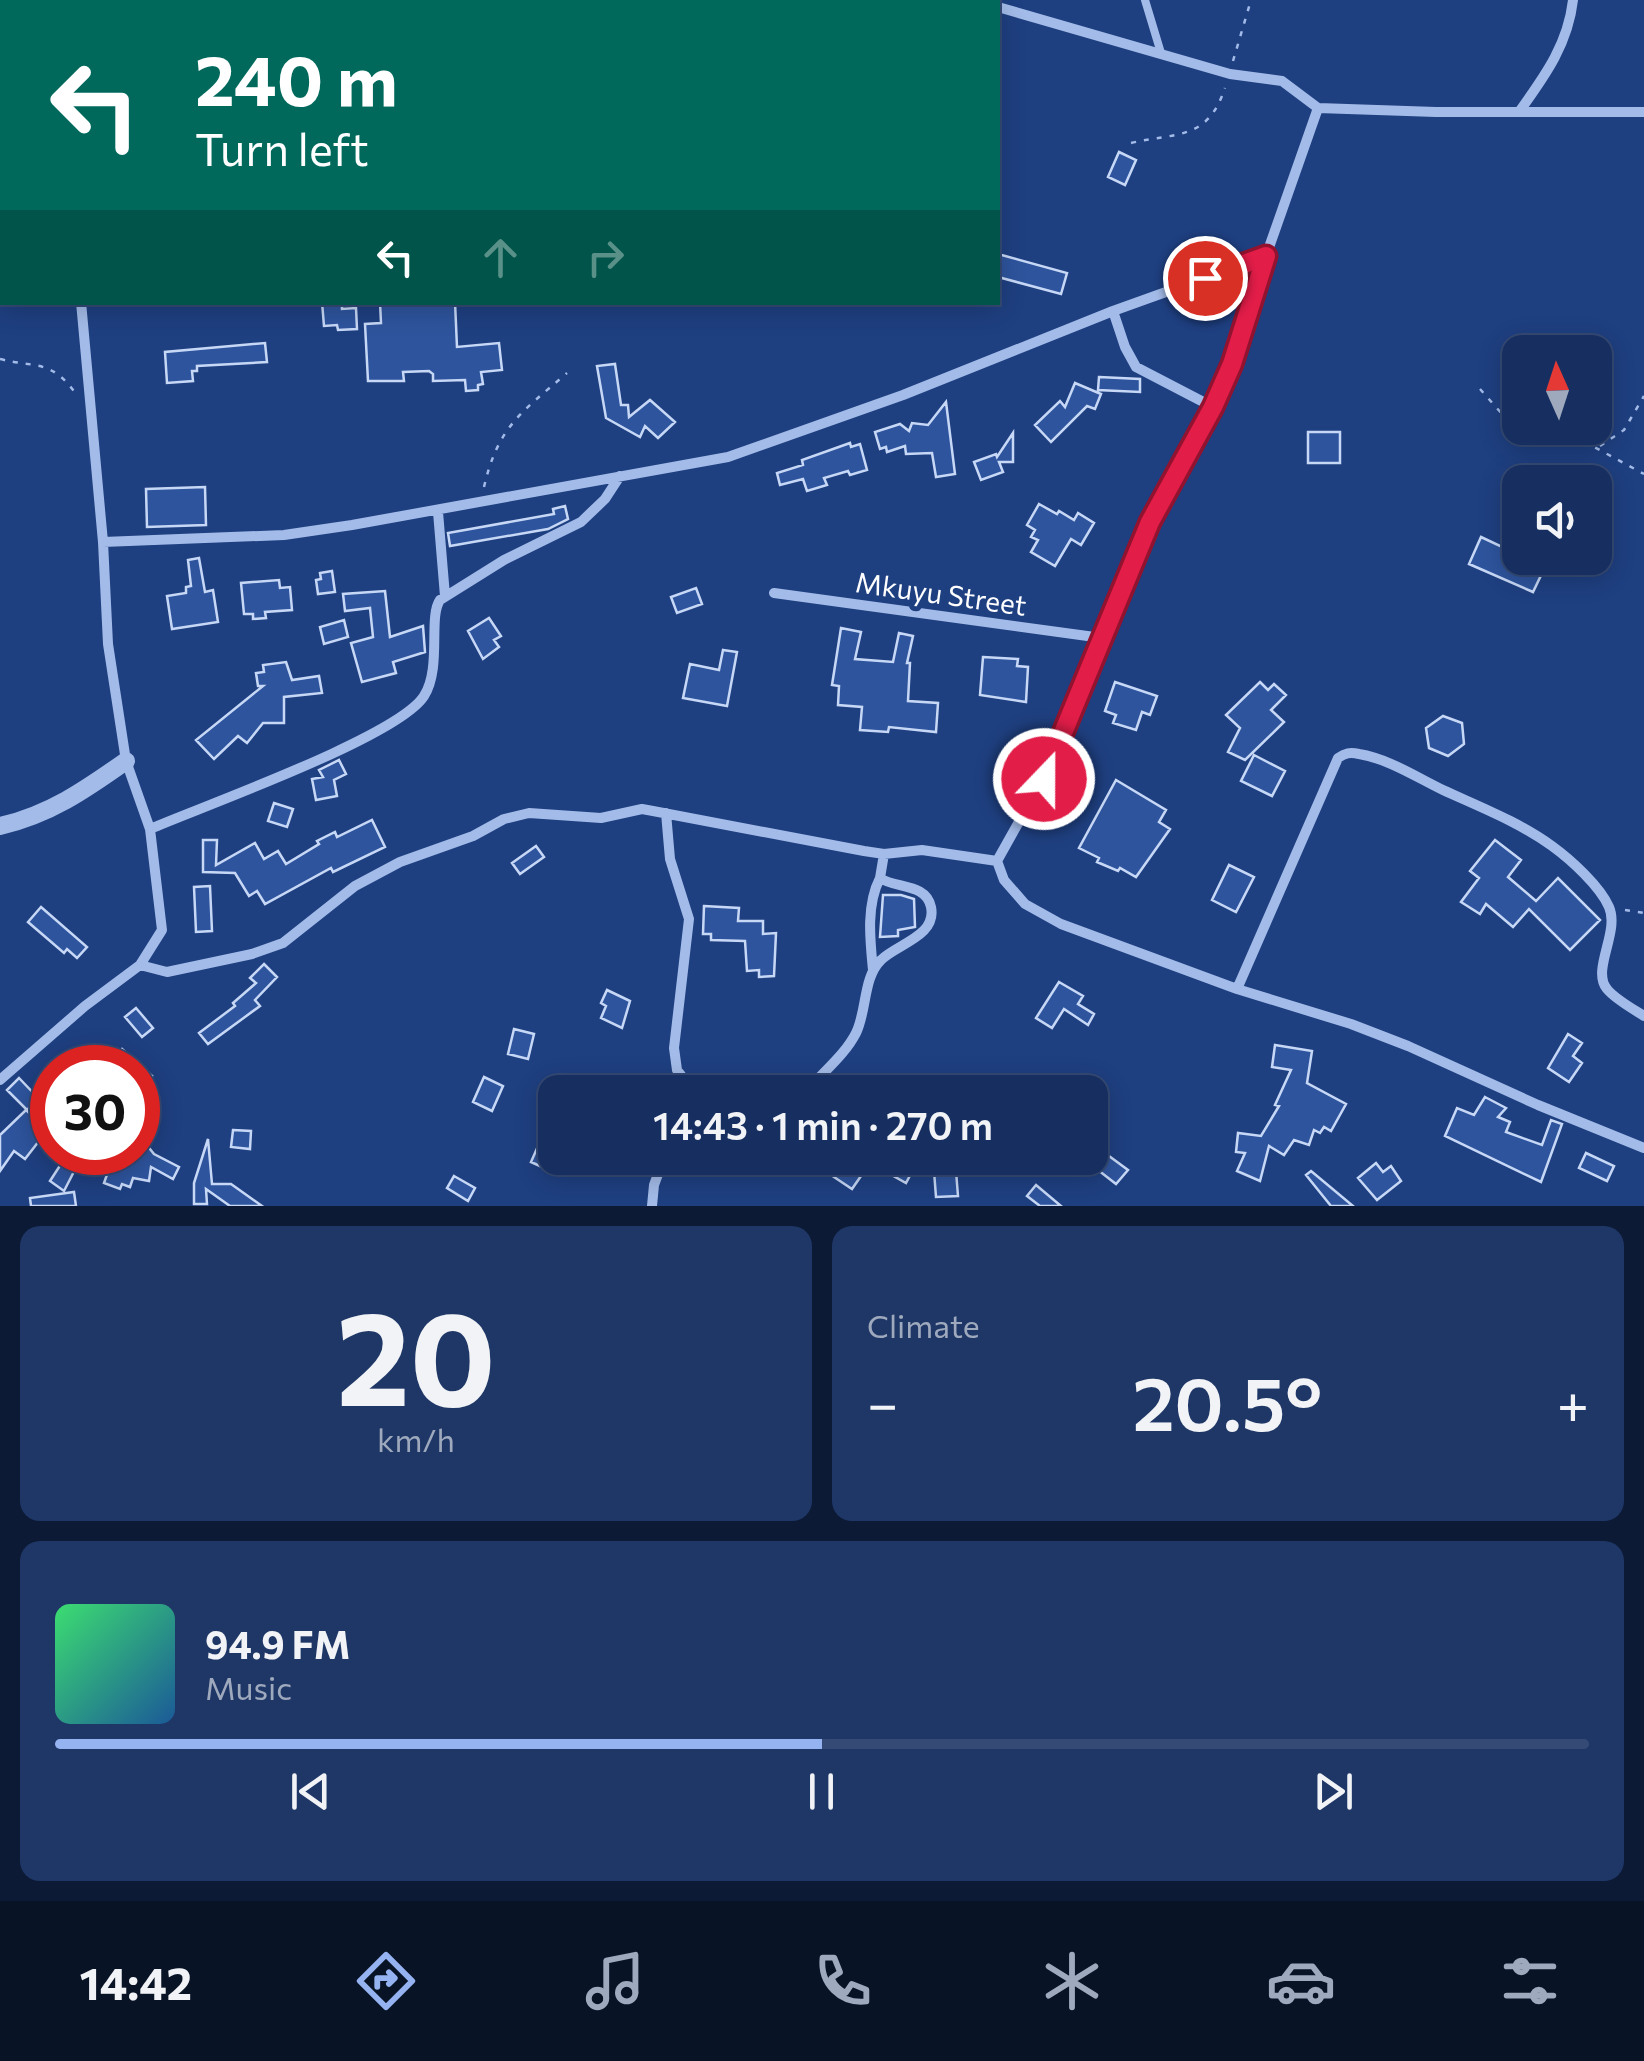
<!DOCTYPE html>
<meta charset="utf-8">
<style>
:root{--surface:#162f60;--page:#1f3766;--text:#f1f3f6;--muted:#9ea9bd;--line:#354a75;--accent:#95b2f1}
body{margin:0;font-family:Commissioner,sans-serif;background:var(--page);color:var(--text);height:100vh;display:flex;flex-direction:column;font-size:38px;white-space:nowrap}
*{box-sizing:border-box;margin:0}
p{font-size:32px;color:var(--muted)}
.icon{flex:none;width:55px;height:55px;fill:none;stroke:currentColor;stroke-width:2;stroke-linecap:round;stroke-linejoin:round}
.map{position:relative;height:1206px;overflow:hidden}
.side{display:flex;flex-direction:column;gap:20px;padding:20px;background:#0c1a35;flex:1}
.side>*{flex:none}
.top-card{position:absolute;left:0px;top:0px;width:1000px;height:305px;box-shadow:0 5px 25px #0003,0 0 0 2px var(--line);background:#00695c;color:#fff;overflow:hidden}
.needle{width:65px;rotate:357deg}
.fabs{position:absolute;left:1502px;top:335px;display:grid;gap:20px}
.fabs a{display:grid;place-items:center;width:110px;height:110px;border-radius:20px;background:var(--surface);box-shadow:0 5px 25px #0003,0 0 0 2px var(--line);font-size:50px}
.speed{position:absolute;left:30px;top:1045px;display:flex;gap:20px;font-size:50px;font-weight:700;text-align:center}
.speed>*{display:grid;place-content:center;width:130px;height:130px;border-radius:50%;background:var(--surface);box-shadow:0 5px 25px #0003,0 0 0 2px var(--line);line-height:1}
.speed .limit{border:15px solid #d22;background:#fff;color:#111}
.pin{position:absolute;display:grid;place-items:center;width:85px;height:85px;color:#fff;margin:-42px;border:5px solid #fff;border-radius:50%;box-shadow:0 2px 10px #0007}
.me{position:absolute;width:110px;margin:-55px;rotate:22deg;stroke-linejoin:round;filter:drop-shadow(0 0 8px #0008)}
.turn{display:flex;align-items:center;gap:35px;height:210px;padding:0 30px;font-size:45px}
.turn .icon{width:130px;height:130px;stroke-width:2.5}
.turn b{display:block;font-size:70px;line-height:85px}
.lanes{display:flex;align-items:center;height:95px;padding:0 30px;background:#0003;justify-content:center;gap:50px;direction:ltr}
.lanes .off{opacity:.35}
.big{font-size:75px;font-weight:600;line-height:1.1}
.side .tile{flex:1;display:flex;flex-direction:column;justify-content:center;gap:15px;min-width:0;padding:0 35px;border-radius:20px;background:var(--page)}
.side .dial{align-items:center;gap:0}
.dial b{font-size:130px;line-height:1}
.song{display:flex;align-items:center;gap:30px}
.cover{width:120px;height:120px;border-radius:15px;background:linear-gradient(135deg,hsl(140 70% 55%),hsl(210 70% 35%))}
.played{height:10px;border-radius:5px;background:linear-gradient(90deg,var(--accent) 50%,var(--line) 50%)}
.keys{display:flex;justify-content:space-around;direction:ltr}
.heat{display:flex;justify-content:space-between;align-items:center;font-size:55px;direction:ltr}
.side .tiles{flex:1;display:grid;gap:20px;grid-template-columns:1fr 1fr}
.tile:last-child{grid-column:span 2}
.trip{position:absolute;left:538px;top:1075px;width:570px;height:100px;border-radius:20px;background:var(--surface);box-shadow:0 5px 25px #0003,0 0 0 2px var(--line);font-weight:600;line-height:100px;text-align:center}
.tabs{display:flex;height:160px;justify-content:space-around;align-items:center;background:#091326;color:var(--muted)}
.tabs .icon{width:70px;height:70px}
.tabs .active{color:var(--accent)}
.tabs b{font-size:45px;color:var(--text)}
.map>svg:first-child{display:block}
.building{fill:#2e549d;stroke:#c7d8f6;stroke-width:2.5}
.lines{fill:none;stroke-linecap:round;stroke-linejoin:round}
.path{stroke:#a3bbe8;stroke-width:2.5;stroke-dasharray:5 8;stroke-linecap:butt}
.service{stroke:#a3bbe8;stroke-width:8}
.minor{stroke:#a3bbe8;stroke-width:10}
.tertiary{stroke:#a3bbe8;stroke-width:18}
.route-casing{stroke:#92132f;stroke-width:25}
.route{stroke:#e11d48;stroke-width:18}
.labels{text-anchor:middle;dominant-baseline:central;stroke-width:10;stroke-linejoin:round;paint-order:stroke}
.street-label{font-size:28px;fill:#fff;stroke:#1e3f80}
</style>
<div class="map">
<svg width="1644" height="1206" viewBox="0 0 1644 1206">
<rect width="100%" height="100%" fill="#1e3f80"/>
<!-- building -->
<path class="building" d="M 1119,152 L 1136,160 L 1125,185 L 1108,177 Z
M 998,254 L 1067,273 L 1061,294 L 998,277 Z
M 322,302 L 342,302 L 342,309 L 356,308 L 357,329 L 338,330 L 337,325 L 324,326 Z
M 380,302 L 455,302 L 457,347 L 499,343 L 502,370 L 481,372 L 483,384 L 478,385 L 478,390 L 466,391 L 465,380 L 433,381 L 433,374 L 429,371 L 403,372 L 404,381 L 368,381 L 365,324 L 381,323 Z
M 265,343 L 267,362 L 197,366 L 197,371 L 192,371 L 193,381 L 167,383 L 165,352 Z
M 615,364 L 621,405 L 628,405 L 629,417 L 650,400 L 675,422 L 658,438 L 645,426 L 640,437 L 606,418 L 597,366 Z
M 1099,377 L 1140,379 L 1140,392 L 1098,390 Z
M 1075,383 L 1101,394 L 1095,409 L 1087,406 L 1051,442 L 1035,425 L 1060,401 L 1065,407 Z
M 946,402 L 955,474 L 936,477 L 932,453 L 906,454 L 905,446 L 887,452 L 886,447 L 880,449 L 875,432 L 900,424 L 909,431 L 912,423 L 928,425 Z
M 1308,432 L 1340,432 L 1340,463 L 1308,463 Z
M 1013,433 L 1013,462 L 999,462 L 1003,472 L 981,480 L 974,462 L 996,454 L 997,457 Z
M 850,443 L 851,447 L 860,444 L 867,470 L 850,475 L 848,471 L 824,478 L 827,485 L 807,491 L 803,479 L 780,485 L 777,473 L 803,465 L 802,460 Z
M 205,487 L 206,525 L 147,527 L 146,489 Z
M 1039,504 L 1057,514 L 1059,511 L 1074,520 L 1078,513 L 1094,523 L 1081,545 L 1071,539 L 1055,566 L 1031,552 L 1038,540 L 1031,537 L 1035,530 L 1027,525 Z
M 565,506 L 568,519 L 548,529 L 450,546 L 448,533 L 554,514 L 553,509 Z
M 1481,537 L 1545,567 L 1533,592 L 1469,564 Z
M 199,558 L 205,592 L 213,590 L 218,622 L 172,629 L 167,596 L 186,593 L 186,587 L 191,586 L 188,560 Z
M 332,571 L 335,592 L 318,594 L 316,580 L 321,579 L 320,573 Z
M 279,580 L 280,588 L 290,587 L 292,610 L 265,612 L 266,618 L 253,619 L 253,614 L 244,614 L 241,583 Z
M 696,588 L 702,604 L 677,613 L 671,597 Z
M 385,591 L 390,637 L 423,626 L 425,652 L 393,662 L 396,673 L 362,682 L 351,643 L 373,637 L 370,608 L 345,611 L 343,594 Z
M 489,618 L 501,636 L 494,640 L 499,647 L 483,659 L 468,631 Z
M 344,620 L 348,637 L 324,644 L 320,627 Z
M 841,628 L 861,632 L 855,659 L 893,662 L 899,633 L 913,636 L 907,663 L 910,663 L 908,701 L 938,703 L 936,732 L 889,727 L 888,732 L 860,730 L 862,707 L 838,705 L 839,686 L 832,685 Z
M 723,650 L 737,652 L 727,706 L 683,698 L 690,664 L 719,670 Z
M 983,657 L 1018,659 L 1017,666 L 1028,667 L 1026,702 L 980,695 Z
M 286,662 L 292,680 L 319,676 L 322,693 L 284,697 L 284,723 L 263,723 L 247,743 L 238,736 L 214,759 L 196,740 L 263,686 L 258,686 L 256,673 L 264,672 L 263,665 Z
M 1115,682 L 1157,696 L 1150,715 L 1142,712 L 1136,730 L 1113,723 L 1116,715 L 1105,711 Z
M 1260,682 L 1268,690 L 1274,684 L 1286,695 L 1271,710 L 1284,722 L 1245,760 L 1228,752 L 1240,728 L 1226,715 Z
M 1443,716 L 1462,723 L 1464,744 L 1448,756 L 1429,748 L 1426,728 Z
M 1254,755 L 1285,771 L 1272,796 L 1241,781 Z
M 339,760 L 346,774 L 334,780 L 337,796 L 316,800 L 312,779 L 323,777 L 319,770 Z
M 1116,780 L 1166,810 L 1159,822 L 1170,829 L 1136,877 L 1120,868 L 1118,871 L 1097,862 L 1099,858 L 1079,848 Z
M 274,803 L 293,809 L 287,827 L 268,821 Z
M 372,820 L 385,847 L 333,872 L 331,868 L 265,904 L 257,891 L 249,896 L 235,873 L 203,872 L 203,840 L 217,840 L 216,865 L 255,843 L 264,859 L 278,851 L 286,864 L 319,844 L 317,841 L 335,832 L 337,837 Z
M 1495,840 L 1521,860 L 1508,877 L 1536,901 L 1558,878 L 1600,920 L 1570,950 L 1529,909 L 1513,927 L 1486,904 L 1480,914 L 1461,902 L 1479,878 L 1470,871 Z
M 536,846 L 544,857 L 520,874 L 512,863 Z
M 1229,865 L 1254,877 L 1236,912 L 1212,900 Z
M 210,886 L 212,931 L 196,932 L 194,887 Z
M 883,895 L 901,895 L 914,899 L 915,927 L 898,930 L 898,936 L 880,937 Z
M 704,906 L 739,908 L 738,921 L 763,921 L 763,934 L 776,933 L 774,976 L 759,977 L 759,970 L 747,971 L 745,941 L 711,940 L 711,934 L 703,934 Z
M 41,907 L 87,947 L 77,958 L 67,949 L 64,953 L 28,922 Z
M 264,964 L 277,977 L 255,1000 L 260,1006 L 208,1044 L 199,1033 L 235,1006 L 233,1003 L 256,983 L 250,978 Z
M 1059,982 L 1083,996 L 1078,1004 L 1094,1014 L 1088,1025 L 1064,1009 L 1052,1028 L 1036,1018 Z
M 607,990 L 630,1001 L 622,1028 L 601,1018 L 606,1006 L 601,1003 Z
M 136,1008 L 153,1028 L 142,1037 L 125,1017 Z
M 514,1029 L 534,1034 L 528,1059 L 508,1054 Z
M 1568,1034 L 1582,1043 L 1573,1056 L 1582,1063 L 1569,1082 L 1548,1068 Z
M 1275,1045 L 1312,1051 L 1307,1083 L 1346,1104 L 1331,1131 L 1324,1127 L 1320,1133 L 1314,1130 L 1309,1145 L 1294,1140 L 1284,1155 L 1269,1146 L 1260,1181 L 1237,1171 L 1245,1153 L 1236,1152 L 1238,1133 L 1261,1136 L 1279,1106 L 1275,1105 L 1291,1070 L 1272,1067 Z
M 122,1049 L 152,1076 L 138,1094 L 138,1068 L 121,1068 L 112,1059 Z
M 484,1077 L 503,1086 L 492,1111 L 473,1102 Z
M 19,1078 L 39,1099 L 27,1110 L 7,1090 Z
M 1485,1097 L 1506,1108 L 1498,1117 L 1510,1122 L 1506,1132 L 1542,1145 L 1551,1120 L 1562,1124 L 1541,1182 L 1445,1136 L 1457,1108 L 1474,1115 Z
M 26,1110 L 52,1133 L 52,1152 L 39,1141 L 25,1159 L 14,1151 L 0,1171 L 0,1135 Z
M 233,1130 L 251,1131 L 250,1149 L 231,1147 Z
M 138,1134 L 154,1154 L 179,1167 L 173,1179 L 151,1167 L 149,1181 L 133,1178 L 130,1187 L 122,1184 L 120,1189 L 104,1183 L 115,1152 L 138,1152 Z
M 542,1137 L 555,1143 L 555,1157 L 549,1170 L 531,1162 Z
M 208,1139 L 212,1184 L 231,1184 L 262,1206 L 230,1206 L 206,1189 L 207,1204 L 194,1204 L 194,1183 Z
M 53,1152 L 84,1152 L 64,1191 L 50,1181 L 63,1161 Z
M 1586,1153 L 1614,1166 L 1607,1181 L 1579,1168 Z
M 1109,1156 L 1128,1170 L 1116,1184 L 1098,1170 Z
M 839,1158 L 935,1158 L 933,1171 L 914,1168 L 906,1183 L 870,1163 L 852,1189 L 828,1173 Z
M 1376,1163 L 1383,1172 L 1391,1166 L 1401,1181 L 1377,1200 L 1358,1178 Z
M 934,1171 L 956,1171 L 958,1196 L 936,1197 Z
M 1311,1171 L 1353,1206 L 1331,1206 L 1306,1175 Z
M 454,1176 L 475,1188 L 468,1201 L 447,1188 Z
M 1036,1185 L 1061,1206 L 1040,1206 L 1027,1196 Z
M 74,1192 L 76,1206 L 31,1206 L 30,1198 Z"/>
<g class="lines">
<!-- path -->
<path class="path" d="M 547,2 L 550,0
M 1233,61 L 1251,0
M 1131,143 C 1178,132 1207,141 1225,88
M 565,302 L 571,312
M 0,359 C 36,368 51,359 76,394
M 1480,389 L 1510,423 L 1520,425
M 1534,428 L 1572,435 L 1644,474
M 1600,446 L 1624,430 L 1644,396
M 484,487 C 498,426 522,412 567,373
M 1625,910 L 1644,913"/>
<!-- service -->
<path class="service" d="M 1145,0 L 1161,53"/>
<!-- minor -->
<path class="minor" d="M 983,0 L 988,2
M 114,2 L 115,0
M 998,7 L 1230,74 L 1282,81 L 1318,108 L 1436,112 L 1644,112
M 0,10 L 2,11
M 1519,112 C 1544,77 1568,45 1573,0
M 0,157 L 2,157
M 1266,256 L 1249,316 L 1223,386 L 1150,522 L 1043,779 L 997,861 L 1004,880 L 1025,904 L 1061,924 L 1237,989 L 1351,1024 L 1408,1046 L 1538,1105 L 1644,1148
M 1113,311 L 1125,347 L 1136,367 L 1213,407
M 438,512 L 445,596
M 103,542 L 284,535 L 352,525 L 728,457 L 903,395 L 1113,311 L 1266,256 L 1318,108
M 774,593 L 1102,638
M 666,813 L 670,859 L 689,919 L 674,1048 L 677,1070 L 694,1092
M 150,829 C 203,806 398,737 424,696 C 442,668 428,617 440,600 L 504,560 L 581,522 L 605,499 L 620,476
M 140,965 L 167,972 L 252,954 L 283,943 L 355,886 L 400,862 L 473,836 L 504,819 L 529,813 L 601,818 L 642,809 L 653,811 L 864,851 L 884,854 L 922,850 L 997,861
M 873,970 C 870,940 866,905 880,878
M 1237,989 L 1338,758 C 1345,753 1350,752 1359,754 C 1389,759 1416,777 1443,790 C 1480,807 1519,822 1552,846 C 1570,859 1600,886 1609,907 C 1620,932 1591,970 1607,989 C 1615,999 1633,1009 1644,1016
M 0,1080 L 85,1006 L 140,965 L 162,930 L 150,829 L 126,761 L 108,644 L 103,542 L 81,302
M 806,1092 C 822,1073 845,1055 856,1033 C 867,1011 863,977 881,960 C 897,944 937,936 931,907 C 926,883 896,889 880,878 L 884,854
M 652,1206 L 654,1185 L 664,1158"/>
<!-- tertiary -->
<path class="tertiary" d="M 0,826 C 49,815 85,790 126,761"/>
</g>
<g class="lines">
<!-- route casing -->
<g class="route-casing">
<path id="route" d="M 1044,779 L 1150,522 L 1213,407 L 1232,364 L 1266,256 L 1205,278"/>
</g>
<!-- route -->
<use href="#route" class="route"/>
</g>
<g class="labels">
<!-- street labels -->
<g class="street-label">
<text transform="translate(941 593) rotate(8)">Mkuyu Street</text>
</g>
</g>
</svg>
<div class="fabs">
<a><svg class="needle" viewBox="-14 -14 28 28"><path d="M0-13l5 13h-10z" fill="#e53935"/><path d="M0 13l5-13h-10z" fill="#9ea9bd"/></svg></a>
<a><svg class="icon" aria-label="sound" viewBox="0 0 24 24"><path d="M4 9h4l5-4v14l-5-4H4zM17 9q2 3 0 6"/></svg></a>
</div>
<div class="speed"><div class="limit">30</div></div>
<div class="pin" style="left:1205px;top:278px;background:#d93025"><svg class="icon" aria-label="arrive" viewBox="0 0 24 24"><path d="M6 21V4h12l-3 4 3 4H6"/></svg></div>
<svg class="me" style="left:1044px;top:779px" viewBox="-20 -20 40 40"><circle r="17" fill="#e11d48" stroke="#fff" stroke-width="3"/><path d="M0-11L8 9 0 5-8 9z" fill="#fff"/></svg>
<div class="trip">14:43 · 1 min · 270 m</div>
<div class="top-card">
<div class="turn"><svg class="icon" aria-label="left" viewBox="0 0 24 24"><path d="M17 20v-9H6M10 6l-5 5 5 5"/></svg><div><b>240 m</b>Turn left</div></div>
<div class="lanes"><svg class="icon" aria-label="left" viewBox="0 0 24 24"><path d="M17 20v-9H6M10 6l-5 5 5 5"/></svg><svg class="icon off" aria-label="ahead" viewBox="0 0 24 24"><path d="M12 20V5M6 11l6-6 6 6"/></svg><svg class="icon off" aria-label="right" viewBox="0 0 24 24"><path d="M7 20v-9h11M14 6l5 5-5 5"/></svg></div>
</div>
</div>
<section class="side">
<div class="tiles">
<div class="tile dial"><b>20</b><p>km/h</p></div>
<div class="tile"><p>Climate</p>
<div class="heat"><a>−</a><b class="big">20.5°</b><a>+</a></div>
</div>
<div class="tile">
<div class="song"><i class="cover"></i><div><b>94.9 FM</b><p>Music</p></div></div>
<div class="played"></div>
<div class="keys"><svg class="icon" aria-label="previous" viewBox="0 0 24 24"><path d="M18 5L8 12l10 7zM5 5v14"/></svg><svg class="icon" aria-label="pause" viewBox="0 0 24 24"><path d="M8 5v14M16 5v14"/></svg><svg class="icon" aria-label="next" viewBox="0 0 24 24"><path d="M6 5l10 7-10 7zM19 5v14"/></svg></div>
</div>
</div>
</section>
<nav class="tabs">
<b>14:42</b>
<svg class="icon active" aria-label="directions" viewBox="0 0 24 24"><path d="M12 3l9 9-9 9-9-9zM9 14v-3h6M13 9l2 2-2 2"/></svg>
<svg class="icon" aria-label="music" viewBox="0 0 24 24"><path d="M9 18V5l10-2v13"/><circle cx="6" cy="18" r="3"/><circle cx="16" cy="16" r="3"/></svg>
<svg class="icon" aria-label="phone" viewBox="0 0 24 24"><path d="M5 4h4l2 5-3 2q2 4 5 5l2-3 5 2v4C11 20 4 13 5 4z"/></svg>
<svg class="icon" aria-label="climate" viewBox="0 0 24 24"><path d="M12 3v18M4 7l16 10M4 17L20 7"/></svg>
<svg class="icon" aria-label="car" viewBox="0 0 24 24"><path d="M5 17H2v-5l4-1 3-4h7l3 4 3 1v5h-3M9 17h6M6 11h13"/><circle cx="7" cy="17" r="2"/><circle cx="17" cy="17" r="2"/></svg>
<svg class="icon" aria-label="filters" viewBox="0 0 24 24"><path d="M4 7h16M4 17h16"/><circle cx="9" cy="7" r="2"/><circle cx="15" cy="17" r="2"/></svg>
</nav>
